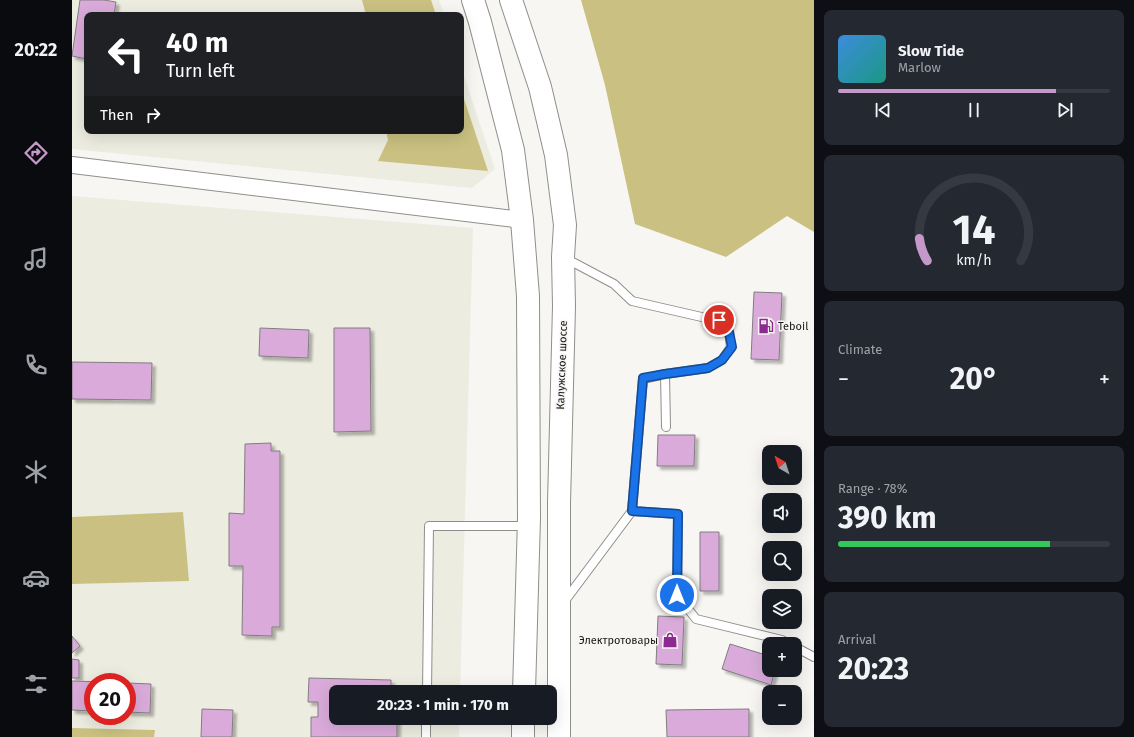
<!DOCTYPE html>
<meta charset="utf-8">
<style>
:root{--surface:#171b24;--page:#242831;--text:#f1f3f6;--muted:#9ea1a6;--line:#363941;--accent:#c499c9}
body{margin:0;font-family:"Fira Sans",sans-serif;background:var(--page);color:var(--text);height:100vh;display:flex;flex-direction:column;font-size:15px;white-space:nowrap}
*{box-sizing:border-box;margin:0}
p{font-size:13px;color:var(--muted)}
.icon{flex:none;width:22px;height:22px;fill:none;stroke:currentColor;stroke-width:2;stroke-linecap:round;stroke-linejoin:round}
.map{position:relative;flex:1;overflow:hidden}
.details{display:flex;flex-direction:column;gap:10px;padding:10px;background:#0d0f14;width:320px}
.details>*{flex:none}
.hud{position:absolute;left:12px;top:12px;width:380px;height:122px;border-radius:8px;box-shadow:0 4px 16px #0002;background:#202124;color:#fff;overflow:hidden}
.needle{width:26px;rotate:321deg}
.tools{position:absolute;left:690px;top:445px;display:grid;gap:8px}
.tools a{display:grid;place-items:center;width:40px;height:40px;border-radius:8px;background:var(--surface);box-shadow:0 4px 16px #0002;font-size:20px}
.speed{position:absolute;left:12px;top:673px;display:flex;gap:8px;font-size:20px;font-weight:700;text-align:center}
.speed>*{display:grid;place-content:center;width:52px;height:52px;border-radius:50%;background:var(--surface);box-shadow:0 4px 16px #0002;line-height:1}
.speed .limit{border:6px solid #d22;background:#fff;color:#111}
.pin{position:absolute;display:grid;place-items:center;width:34px;height:34px;color:#fff;margin:-17px;border:2px solid #fff;border-radius:50%;box-shadow:0 1px 4px #0007}
.me{position:absolute;width:44px;margin:-22px;rotate:0deg;stroke-linejoin:round;filter:drop-shadow(0 0 3px #0008)}
.turn{display:flex;align-items:center;gap:14px;height:84px;padding:0 16px;font-size:18px}
.turn .icon{width:52px;height:52px;stroke-width:2.5}
.turn b{display:block;font-size:28px;line-height:34px}
.then{display:flex;align-items:center;height:38px;padding:0 16px;background:#0003;gap:8px;font-size:15px}
.big{font-size:30px;font-weight:700;line-height:1.1}
.details .card{flex:1;display:flex;flex-direction:column;justify-content:center;gap:6px;min-width:0;padding:0 14px;border-radius:8px;background:var(--page)}
.details .dial{align-items:center;gap:0}
.dial svg{height:104px;overflow:visible;fill:none;stroke:var(--line);stroke-width:7;stroke-linecap:round;text-anchor:middle}
.dial text{fill:var(--text);stroke:none}
.song{display:flex;align-items:center;gap:12px}
.cover{width:48px;height:48px;border-radius:6px;background:linear-gradient(135deg,hsl(210 70% 55%),hsl(170 70% 35%))}
.played{height:4px;border-radius:2px;background:linear-gradient(90deg,var(--accent) 80%,var(--line) 80%)}
.keys{display:flex;justify-content:space-around;direction:ltr}
.heat{display:flex;justify-content:space-between;align-items:center;font-size:22px;direction:ltr}
.charge{height:6px;border-radius:3px;background:linear-gradient(90deg,#34c759 78%,var(--line) 0)}
.trip{position:absolute;left:257px;top:685px;width:228px;height:40px;border-radius:8px;background:var(--surface);box-shadow:0 4px 16px #0002;font-weight:700;line-height:40px;text-align:center}
main{display:flex;flex:1;min-height:0}
.tabs{display:flex;flex-direction:column;width:72px;justify-content:space-around;align-items:center;background:#090b0e;color:var(--muted)}
.tabs .icon{width:28px;height:28px}
.tabs .active{color:var(--accent)}
.tabs b{font-size:18px;color:var(--text)}
.map>svg:first-child{display:block}
.built{fill:#edece0;fill-rule:evenodd}
.forest{fill:#c9c081}
.building{fill:#daabda;stroke:#807d80;filter:url(#shadow)}
.lines{fill:none;stroke-linecap:round;stroke-linejoin:round}
.lane-casing{stroke:#8f8e8a;stroke-width:10}
.street-casing{stroke:#8f8e8a;stroke-width:18}
.highway-casing{stroke:#8f8e8a;stroke-width:24}
.lane{stroke:#fff;stroke-width:8}
.street{stroke:#fff;stroke-width:16}
.highway{stroke:#fff;stroke-width:22}
.route-casing{stroke:#114b97;stroke-width:10}
.route{stroke:#1a73e8;stroke-width:7}
.labels{text-anchor:middle;dominant-baseline:central;stroke-width:3;stroke-linejoin:round;paint-order:stroke}
.poi-label{font-size:11px;fill:#181817;stroke:#f7f6f2;text-anchor:start}
.street-label{font-size:11px;fill:#181817;stroke:#f7f6f2}
</style>
<main>
<nav class="tabs">
<b>20:22</b>
<svg class="icon active" aria-label="directions" viewBox="0 0 24 24"><path d="M12 3l9 9-9 9-9-9zM9 14v-3h6M13 9l2 2-2 2"/></svg>
<svg class="icon" aria-label="music" viewBox="0 0 24 24"><path d="M9 18V5l10-2v13"/><circle cx="6" cy="18" r="3"/><circle cx="16" cy="16" r="3"/></svg>
<svg class="icon" aria-label="phone" viewBox="0 0 24 24"><path d="M5 4h4l2 5-3 2q2 4 5 5l2-3 5 2v4C11 20 4 13 5 4z"/></svg>
<svg class="icon" aria-label="climate" viewBox="0 0 24 24"><path d="M12 3v18M4 7l16 10M4 17L20 7"/></svg>
<svg class="icon" aria-label="car" viewBox="0 0 24 24"><path d="M5 17H2v-5l4-1 3-4h7l3 4 3 1v5h-3M9 17h6M6 11h13"/><circle cx="7" cy="17" r="2"/><circle cx="17" cy="17" r="2"/></svg>
<svg class="icon" aria-label="filters" viewBox="0 0 24 24"><path d="M4 7h16M4 17h16"/><circle cx="9" cy="7" r="2"/><circle cx="15" cy="17" r="2"/></svg>
</nav>
<div class="map">
<svg width="742" height="737" viewBox="0 0 742 737">
<defs>
<filter id="shadow"><feDropShadow dx="3.5" dy="3.5" stdDeviation="1" flood-color="#0004"/></filter>
</defs>
<rect width="100%" height="100%" fill="#f7f6f2"/>
<!-- built -->
<path class="built" d="M 0,0 L 367,0 L 372,15 L 15,15 L 15,131 L 389,131 L 389,67 L 423,169 L 400,188 L 0,149 Z
M 0,196 L 401,228 L 388,692 L 264,692 L 264,718 L 387,718 L 387,737 L 0,737 ZM 21,682 L 55,682 L 55,716 L 21,716 Z"/>
<!-- forest -->
<path class="forest" d="M 290,0 L 359,0 L 364,15 L 294,15 Z
M 509,0 L 742,0 L 742,232 L 715,216 L 654,257 L 563,224 L 533,85 Z
M 389,90 L 416,171 L 306,161 L 316,140 L 314,131 L 389,131 Z
M 111,512 L 117,581 L 0,584 L 0,517 Z
M 0,728 L 83,730 L 82,737 L 0,737 Z"/>
<!-- building -->
<path class="building" d="M 8,0 L 32,0 L 44,2 L 42,15 L 15,15 L 15,59 L 0,56 Z
M 682,292 L 710,293 L 707,360 L 679,359 Z
M 188,328 L 237,330 L 236,358 L 187,356 Z
M 262,328 L 298,328 L 299,431 L 262,432 Z
M 0,362 L 80,363 L 79,400 L 0,399 Z
M 586,435 L 623,435 L 622,466 L 585,466 Z
M 199,443 L 199,451 L 208,451 L 208,627 L 200,627 L 200,636 L 170,635 L 171,566 L 157,566 L 157,513 L 172,514 L 173,444 Z
M 628,532 L 647,532 L 647,591 L 628,591 Z
M 586,616 L 612,617 L 610,665 L 584,664 Z
M 0,636 L 8,646 L 0,653 Z
M 658,644 L 697,656 L 697,670 L 703,670 L 699,685 L 650,669 Z
M 0,659 L 7,660 L 7,678 L 0,678 Z
M 237,678 L 319,680 L 319,687 L 315,687 L 315,692 L 264,692 L 264,718 L 325,718 L 325,737 L 239,737 L 239,717 L 246,717 L 246,702 L 236,702 Z
M 0,681 L 34,682 L 21,682 L 21,711 L 0,710 Z
M 55,683 L 79,684 L 78,713 L 55,712 Z
M 130,709 L 161,710 L 160,737 L 129,737 Z
M 677,709 L 677,737 L 595,737 L 594,710 Z"/>
<g class="lines">
<!-- lane casing -->
<g class="lane-casing">
<path id="lane" d="M 493,258 L 542,284 L 560,301 L 647,321 L 657,332 L 659,347 L 650,360 L 636,368 L 593,374 L 571,379 L 560,511
M 593,374 L 594,427
M 492,602 L 560,511 L 606,514 L 605,595 L 624,619 L 710,640 L 717,644
M 723,647 L 742,657
M 355,692 L 357,526 L 456,526
M 354,737 L 354,718"/>
</g>
<!-- street casing -->
<g class="street-casing">
<path id="street" d="M 0,165 L 450,220"/>
</g>
<!-- highway casing -->
<g class="highway-casing">
<path id="highway" d="M 401,0 L 408,22 L 441,150 L 450,220 L 456,296 L 457,518 L 452,692
M 439,0 L 468,87 L 484,155 L 493,225 L 491,257 L 492,306 L 487,503 L 487,737
M 451,737 L 451,718"/>
</g>
<!-- lane -->
<use href="#lane" class="lane"/>
<!-- street -->
<use href="#street" class="street"/>
<!-- highway -->
<use href="#highway" class="highway"/>
</g>
<g class="lines">
<!-- route casing -->
<g class="route-casing">
<path id="route" d="M 605,595 L 606,514 L 560,511 L 571,378 L 593,374 L 636,368 L 650,360 L 660,347 L 657,332 L 647,320"/>
</g>
<!-- route -->
<use href="#route" class="route"/>
</g>
<!-- icons -->
<defs>
<g id="fuel-bare" transform="scale(1.2)"><path d="M-5.5-6h7V0h2V4h1.3V-2.5L3-4.5l.8-.8L6-3V5H2.5V1h-1V6h-7ZM-4.2-4.7v3.2H.2V-4.7Z" fill="#8d2a91" stroke="#f7f6f2" stroke-width="2.5" paint-order="stroke"/></g>
<g id="shop-bare" transform="scale(1.2)"><path d="M-5-2.5h2.3a2.7 3.5 0 0 1 5.4 0H5L5.5 6h-11ZM-1.5-2.5h3a1.5 2.3 0 0 0-3 0Z" fill="#8d2a91" stroke="#f7f6f2" stroke-width="2.5" paint-order="stroke"/></g>
</defs>
<g fill-rule="evenodd">
<use href="#fuel-bare" x="694" y="326"/>
<use href="#shop-bare" x="598" y="640"/>
</g>
<g class="labels">
<!-- poi labels -->
<g class="poi-label">
<text x="706" y="326">Teboil</text>
<text x="586" y="640" text-anchor="end">Электротовары</text>
</g>
<!-- street labels -->
<g class="street-label">
<text transform="translate(490 365) rotate(-88)">Калужское шоссе</text>
</g>
</g>
</svg>
<div class="tools">
<a><svg class="needle" viewBox="-14 -14 28 28"><path d="M0-13l5 13h-10z" fill="#e53935"/><path d="M0 13l5-13h-10z" fill="#9ea1a6"/></svg></a>
<a><svg class="icon" aria-label="sound" viewBox="0 0 24 24"><path d="M4 9h4l5-4v14l-5-4H4zM17 9q2 3 0 6"/></svg></a>
<a><svg class="icon" aria-label="search" viewBox="0 0 24 24"><circle cx="10" cy="10" r="6"/><path d="M15 15l6 6"/></svg></a>
<a><svg class="icon" aria-label="layers" viewBox="0 0 24 24"><path d="M12 4l9 5-9 5-9-5zM3 14l9 5 9-5"/></svg></a>
<a>+</a>
<a>−</a>
</div>
<div class="speed"><div class="limit">20</div></div>
<div class="pin" style="left:647px;top:320px;background:#d93025"><svg class="icon" aria-label="arrive" viewBox="0 0 24 24"><path d="M6 21V4h12l-3 4 3 4H6"/></svg></div>
<svg class="me" style="left:605px;top:595px" viewBox="-20 -20 40 40"><circle r="17" fill="#1a73e8" stroke="#fff" stroke-width="3"/><path d="M0-11L8 9 0 5-8 9z" fill="#fff"/></svg>
<div class="trip">20:23 · 1 min · 170 m</div>
<div class="hud">
<div class="turn"><svg class="icon" aria-label="left" viewBox="0 0 24 24"><path d="M17 20v-9H6M10 6l-5 5 5 5"/></svg><div><b>40 m</b>Turn left</div></div>
<div class="then">Then<svg class="icon" aria-label="right" viewBox="0 0 24 24"><path d="M7 20v-9h11M14 6l5 5-5 5"/></svg></div>
</div>
</div>
<section class="details">
<div class="card">
<div class="song"><i class="cover"></i><div><b>Slow Tide</b><p>Marlow</p></div></div>
<div class="played"></div>
<div class="keys"><svg class="icon" aria-label="previous" viewBox="0 0 24 24"><path d="M18 5L8 12l10 7zM5 5v14"/></svg><svg class="icon" aria-label="pause" viewBox="0 0 24 24"><path d="M8 5v14M16 5v14"/></svg><svg class="icon" aria-label="next" viewBox="0 0 24 24"><path d="M6 5l10 7-10 7zM19 5v14"/></svg></div>
</div>
<div class="card dial"><svg viewBox="0 0 100 80">
<path d="M14 69A42 42 0 1 1 86 69"/>
<path d="M14 69A42 42 0 0 1 8 52" stroke="#c499c9"/>
<text x="50" y="56" font-size="32" font-weight="700">14</text>
<text x="50" y="72" font-size="11">km/h</text>
</svg></div>
<div class="card"><p>Climate</p>
<div class="heat"><a>−</a><b class="big">20°</b><a>+</a></div>
</div>
<div class="card"><p>Range · 78%</p><b class="big">390 km</b><div class="charge"></div></div>
<div class="card"><p>Arrival</p><b class="big">20:23</b></div>
</section>
</main>
